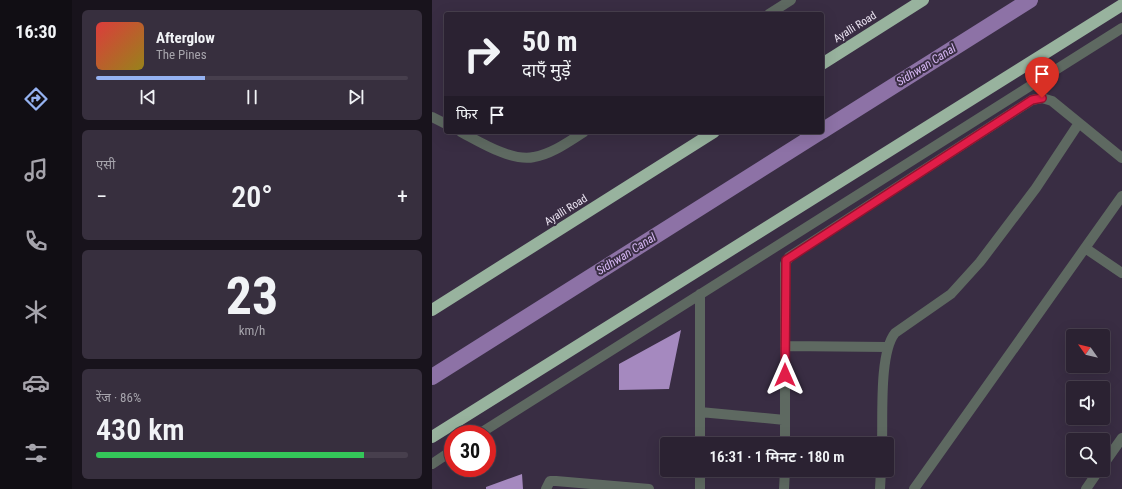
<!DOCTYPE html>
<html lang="hi">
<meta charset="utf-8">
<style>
:root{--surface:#2b2232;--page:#372f3e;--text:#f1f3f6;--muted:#a6a4ac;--line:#473f4d;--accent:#95b2f1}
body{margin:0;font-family:"Roboto Condensed","Noto Sans Devanagari",sans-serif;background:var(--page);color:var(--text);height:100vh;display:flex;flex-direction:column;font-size:15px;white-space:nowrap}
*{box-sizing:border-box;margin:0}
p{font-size:13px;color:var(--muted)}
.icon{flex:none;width:22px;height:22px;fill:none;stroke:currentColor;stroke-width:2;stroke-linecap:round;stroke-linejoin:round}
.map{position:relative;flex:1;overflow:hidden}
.sheet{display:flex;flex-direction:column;gap:10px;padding:10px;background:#18131c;width:360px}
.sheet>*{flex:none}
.top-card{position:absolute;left:12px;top:12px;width:380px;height:122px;border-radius:4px;box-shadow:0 4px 16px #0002,0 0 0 1px var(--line);background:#2b2232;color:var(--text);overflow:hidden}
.needle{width:26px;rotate:304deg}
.fabs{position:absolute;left:634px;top:329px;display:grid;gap:8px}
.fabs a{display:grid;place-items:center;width:44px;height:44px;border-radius:4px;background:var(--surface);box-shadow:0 4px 16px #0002,0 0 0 1px var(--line);font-size:20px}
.speed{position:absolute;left:12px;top:425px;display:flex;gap:8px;font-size:20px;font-weight:700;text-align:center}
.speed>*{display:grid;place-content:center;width:52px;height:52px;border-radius:50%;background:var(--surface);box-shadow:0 4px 16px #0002,0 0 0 1px var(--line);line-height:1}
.speed .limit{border:6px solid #d22;background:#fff;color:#111}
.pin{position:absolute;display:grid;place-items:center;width:34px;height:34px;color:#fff;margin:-41px -17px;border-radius:50% 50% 50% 0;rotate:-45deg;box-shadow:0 0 4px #0007}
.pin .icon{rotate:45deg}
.me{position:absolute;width:44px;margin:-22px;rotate:0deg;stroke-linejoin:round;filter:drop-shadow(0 0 3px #0008)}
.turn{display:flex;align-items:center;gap:14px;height:84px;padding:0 12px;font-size:18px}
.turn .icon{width:52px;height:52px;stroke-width:2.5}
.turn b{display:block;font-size:28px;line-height:34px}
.then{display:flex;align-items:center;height:38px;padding:0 12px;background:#0003;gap:8px;font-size:15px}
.big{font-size:30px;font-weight:600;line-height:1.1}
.sheet .card{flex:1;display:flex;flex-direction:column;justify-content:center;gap:6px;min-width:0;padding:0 14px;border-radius:6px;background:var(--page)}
.sheet .dial{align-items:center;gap:0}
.dial b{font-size:52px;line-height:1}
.song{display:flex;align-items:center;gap:12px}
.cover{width:48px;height:48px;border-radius:6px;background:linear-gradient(135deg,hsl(0 70% 55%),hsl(50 70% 35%))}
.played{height:4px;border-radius:2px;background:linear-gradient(90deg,var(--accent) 35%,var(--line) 35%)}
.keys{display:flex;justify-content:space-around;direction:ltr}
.heat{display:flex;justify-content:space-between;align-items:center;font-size:22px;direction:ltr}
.charge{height:6px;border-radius:3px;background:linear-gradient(90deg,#34c759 86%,var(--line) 0)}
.trip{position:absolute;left:228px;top:437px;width:234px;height:40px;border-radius:4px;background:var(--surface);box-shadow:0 4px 16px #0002,0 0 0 1px var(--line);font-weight:600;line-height:40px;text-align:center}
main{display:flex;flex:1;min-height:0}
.dock{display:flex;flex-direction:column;width:72px;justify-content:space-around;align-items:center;background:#110e14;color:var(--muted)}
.dock .icon{width:28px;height:28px}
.dock .current{color:var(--accent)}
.dock b{font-size:18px;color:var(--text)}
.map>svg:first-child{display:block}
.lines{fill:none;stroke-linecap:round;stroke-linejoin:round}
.canal{stroke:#8d72a6;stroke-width:16}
.building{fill:#a589bf}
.minor{stroke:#5e6961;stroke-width:10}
.highway{stroke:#98b39e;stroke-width:12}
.route-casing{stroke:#92132f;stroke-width:10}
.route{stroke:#e11d48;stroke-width:7}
.labels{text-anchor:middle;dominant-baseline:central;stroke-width:4;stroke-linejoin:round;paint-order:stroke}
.street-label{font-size:11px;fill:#eae3f1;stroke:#392d43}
.water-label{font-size:12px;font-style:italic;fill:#d6b7f4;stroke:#392d43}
</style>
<main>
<nav class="dock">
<b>16:30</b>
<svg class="icon current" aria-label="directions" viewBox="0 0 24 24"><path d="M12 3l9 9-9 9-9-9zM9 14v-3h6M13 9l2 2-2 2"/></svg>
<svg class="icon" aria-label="music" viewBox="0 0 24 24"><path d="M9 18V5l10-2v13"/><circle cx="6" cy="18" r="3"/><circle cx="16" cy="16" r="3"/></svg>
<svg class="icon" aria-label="phone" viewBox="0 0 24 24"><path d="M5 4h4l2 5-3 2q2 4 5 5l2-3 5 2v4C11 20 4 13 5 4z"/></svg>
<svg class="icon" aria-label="climate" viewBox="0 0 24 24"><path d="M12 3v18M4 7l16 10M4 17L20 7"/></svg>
<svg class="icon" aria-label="car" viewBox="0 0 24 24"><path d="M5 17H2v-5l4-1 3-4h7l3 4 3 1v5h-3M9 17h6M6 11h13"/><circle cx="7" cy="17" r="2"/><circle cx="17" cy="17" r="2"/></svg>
<svg class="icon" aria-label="filters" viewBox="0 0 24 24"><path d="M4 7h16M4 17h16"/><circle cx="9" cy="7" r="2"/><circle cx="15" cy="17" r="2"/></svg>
</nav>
<section class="sheet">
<div class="card">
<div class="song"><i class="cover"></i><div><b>Afterglow</b><p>The Pines</p></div></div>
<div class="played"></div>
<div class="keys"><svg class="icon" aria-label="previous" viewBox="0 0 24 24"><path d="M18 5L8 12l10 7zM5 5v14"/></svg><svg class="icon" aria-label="pause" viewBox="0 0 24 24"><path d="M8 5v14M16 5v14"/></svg><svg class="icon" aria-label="next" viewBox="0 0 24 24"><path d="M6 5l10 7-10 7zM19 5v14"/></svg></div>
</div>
<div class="card"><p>एसी</p>
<div class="heat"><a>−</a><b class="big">20°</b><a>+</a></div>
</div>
<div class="card dial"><b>23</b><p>km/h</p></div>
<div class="card"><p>रेंज · 86%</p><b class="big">430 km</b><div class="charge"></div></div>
</section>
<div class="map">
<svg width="690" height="489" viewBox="0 0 690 489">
<rect width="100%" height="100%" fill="#392d43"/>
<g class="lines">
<!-- canal -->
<path class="canal" d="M 390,131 L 598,0
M 0,377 L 388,132"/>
</g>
<!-- building -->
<path class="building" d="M 249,330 L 237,389 L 187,390 L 187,364 Z
M 90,474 L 91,489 L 54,489 L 54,487 Z"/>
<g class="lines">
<!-- minor -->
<path class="minor" d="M 337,14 L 359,0
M 0,117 L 14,124
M 29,132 C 48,142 80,162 102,157 C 120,154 136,142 152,132
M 690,196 L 653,248 L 690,273
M 353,346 L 455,347
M 268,412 L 353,420
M 47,434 L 690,28
M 268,444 L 268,294
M 353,444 L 353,264 L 357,257 L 600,100 L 610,98 L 620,101 L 690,158
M 450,444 C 451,416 447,353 463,333 L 519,294 L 548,262 L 604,188 L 647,123
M 0,464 L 21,450
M 671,465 L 690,438
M 114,489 L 118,481 L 124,481 L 217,489
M 268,489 L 268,470
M 352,489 L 353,470
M 448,489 L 449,470
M 482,489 L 653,248
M 654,489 L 667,470"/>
<!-- highway -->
<path class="highway" d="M 390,64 L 491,0
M 0,310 L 282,132
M 0,437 L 690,5"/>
</g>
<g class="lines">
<!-- route casing -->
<g class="route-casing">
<path id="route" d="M 353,375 L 354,260 L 600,100 L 610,98"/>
</g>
<!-- route -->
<use href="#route" class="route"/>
</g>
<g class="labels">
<!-- street labels -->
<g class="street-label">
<text transform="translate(423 27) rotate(-32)">Ayalli Road</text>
<text transform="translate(134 210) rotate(-32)">Ayalli Road</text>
</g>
<!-- water labels -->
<g class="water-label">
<text transform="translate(494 65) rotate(-32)">Sidhwan Canal</text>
<text transform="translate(194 254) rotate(-32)">Sidhwan Canal</text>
</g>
</g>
</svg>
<div class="fabs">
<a><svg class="needle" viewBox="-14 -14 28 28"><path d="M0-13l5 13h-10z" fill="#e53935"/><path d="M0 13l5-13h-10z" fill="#a6a4ac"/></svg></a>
<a><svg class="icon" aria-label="sound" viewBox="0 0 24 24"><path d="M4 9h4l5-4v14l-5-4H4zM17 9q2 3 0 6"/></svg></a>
<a><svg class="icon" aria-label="search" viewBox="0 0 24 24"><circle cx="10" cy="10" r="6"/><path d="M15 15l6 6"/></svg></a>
</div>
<div class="speed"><div class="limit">30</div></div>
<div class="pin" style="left:610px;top:98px;background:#d93025"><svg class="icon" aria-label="arrive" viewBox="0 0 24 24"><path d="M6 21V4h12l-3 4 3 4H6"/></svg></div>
<svg class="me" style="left:353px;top:375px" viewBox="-20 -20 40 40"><path d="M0-17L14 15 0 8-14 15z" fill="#e11d48" stroke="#fff" stroke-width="4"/></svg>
<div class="trip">16:31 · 1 मिनट · 180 m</div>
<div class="top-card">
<div class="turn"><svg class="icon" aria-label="right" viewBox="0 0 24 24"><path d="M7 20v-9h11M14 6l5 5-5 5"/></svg><div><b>50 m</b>दाएँ मुड़ें</div></div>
<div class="then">फिर<svg class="icon" aria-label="arrive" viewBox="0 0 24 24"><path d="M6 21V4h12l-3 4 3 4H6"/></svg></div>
</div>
</div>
</main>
